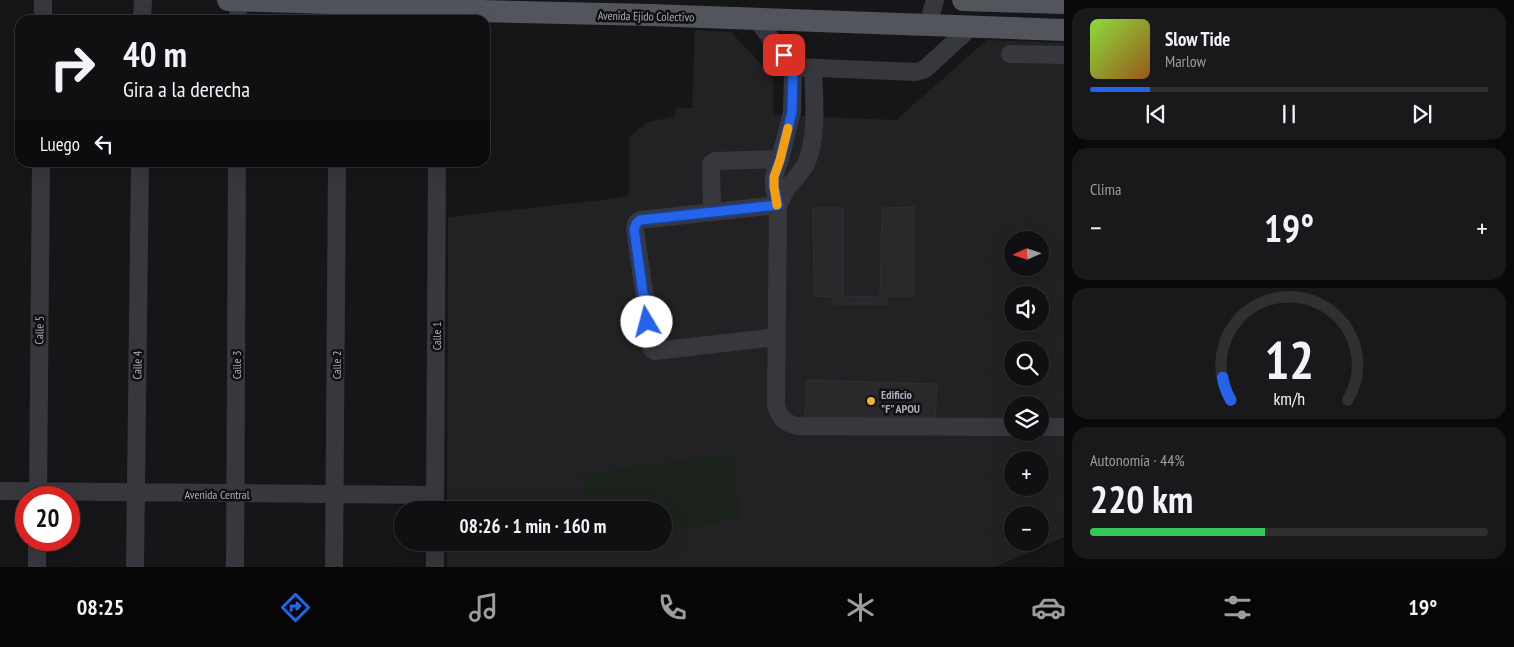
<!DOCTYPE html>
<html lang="es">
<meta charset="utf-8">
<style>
:root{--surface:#101012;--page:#19191b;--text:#f1f3f6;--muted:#9c9d9f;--line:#303032;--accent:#2563eb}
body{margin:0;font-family:"PT Sans Narrow",sans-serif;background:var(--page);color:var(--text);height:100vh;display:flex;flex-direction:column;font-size:19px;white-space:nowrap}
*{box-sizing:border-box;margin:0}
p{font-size:16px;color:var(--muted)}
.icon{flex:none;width:28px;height:28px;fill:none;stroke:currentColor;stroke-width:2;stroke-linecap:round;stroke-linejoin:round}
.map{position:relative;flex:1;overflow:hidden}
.panel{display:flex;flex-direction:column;gap:8px;padding:8px;background:#09090a;width:450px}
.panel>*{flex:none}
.banner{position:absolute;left:15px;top:15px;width:475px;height:152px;border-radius:15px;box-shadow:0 5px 20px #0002,0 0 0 1px var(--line);background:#101012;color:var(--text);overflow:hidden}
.needle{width:32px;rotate:267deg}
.buttons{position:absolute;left:1004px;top:231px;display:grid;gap:10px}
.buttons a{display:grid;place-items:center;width:45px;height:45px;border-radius:50%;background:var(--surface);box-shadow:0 5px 20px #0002,0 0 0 1px var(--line);font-size:25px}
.speed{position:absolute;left:15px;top:486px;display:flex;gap:10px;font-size:25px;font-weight:700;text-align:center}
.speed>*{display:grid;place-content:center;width:65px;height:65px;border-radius:50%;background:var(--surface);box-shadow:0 5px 20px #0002,0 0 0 1px var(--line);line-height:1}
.speed .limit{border:8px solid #d22;background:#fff;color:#111}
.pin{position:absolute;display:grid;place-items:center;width:42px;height:42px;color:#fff;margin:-21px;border-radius:10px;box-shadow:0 2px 8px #0006}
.me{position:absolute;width:55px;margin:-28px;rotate:352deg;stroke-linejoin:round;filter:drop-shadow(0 0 4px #0008)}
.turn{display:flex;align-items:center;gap:18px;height:105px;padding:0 25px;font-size:22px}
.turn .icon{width:65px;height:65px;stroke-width:2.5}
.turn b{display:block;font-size:35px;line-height:42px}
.then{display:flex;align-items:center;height:48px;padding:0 25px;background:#0003;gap:10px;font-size:19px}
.big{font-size:38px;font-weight:700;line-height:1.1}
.panel .widget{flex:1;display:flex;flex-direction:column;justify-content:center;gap:8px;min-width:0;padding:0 18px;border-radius:15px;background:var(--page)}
.panel .dial{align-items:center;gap:0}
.dial svg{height:130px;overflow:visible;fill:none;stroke:var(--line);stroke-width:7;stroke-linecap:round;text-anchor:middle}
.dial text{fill:var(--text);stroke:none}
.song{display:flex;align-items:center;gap:15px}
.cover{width:60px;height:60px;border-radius:8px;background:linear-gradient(135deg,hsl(90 70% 55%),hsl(30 70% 35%))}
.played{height:5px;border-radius:2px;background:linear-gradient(90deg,var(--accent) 15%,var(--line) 15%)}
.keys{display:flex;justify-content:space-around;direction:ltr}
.heat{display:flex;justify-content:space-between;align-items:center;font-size:28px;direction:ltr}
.charge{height:8px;border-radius:4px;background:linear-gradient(90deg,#34c759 44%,var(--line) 0)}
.trip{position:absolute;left:394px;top:501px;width:278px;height:50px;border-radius:25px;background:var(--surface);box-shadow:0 5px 20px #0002,0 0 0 1px var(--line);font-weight:700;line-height:50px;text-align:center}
.tab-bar{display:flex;height:80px;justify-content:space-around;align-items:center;background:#060607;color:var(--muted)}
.tab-bar .icon{width:35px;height:35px}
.tab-bar .active{color:var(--accent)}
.tab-bar b{font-size:22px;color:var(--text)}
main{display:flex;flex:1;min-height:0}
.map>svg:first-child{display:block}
.built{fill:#222225;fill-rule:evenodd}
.green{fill:#1c231d}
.building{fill:#29292c;stroke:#303034}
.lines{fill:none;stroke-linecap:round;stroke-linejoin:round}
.minor{stroke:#37383d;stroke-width:18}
.major{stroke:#53555c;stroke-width:22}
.route-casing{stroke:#184099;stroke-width:12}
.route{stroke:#2563eb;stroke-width:9}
.slow{stroke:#f59e0b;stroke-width:9}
.poi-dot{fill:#f2b134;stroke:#111113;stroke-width:2}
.labels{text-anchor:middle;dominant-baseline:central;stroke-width:5;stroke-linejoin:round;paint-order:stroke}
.street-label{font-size:12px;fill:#a8adb8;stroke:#111113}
.poi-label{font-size:12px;font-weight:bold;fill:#a8adb8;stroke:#111113;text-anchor:start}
</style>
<main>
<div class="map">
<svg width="1064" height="567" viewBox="0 0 1064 567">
<rect width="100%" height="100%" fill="#161618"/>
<!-- built -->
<path class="built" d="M 695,30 L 731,32 L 751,53 L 773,78 L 773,115 L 896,120 L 987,40 L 1064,43 L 1064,537 L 995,567 L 447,567 L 447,543 L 662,542 L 662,510 L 447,510 L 448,217 L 610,199 L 629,195 L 629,137 L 646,123 L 675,116 L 676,108 L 692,108 ZM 1012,240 L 1040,240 L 1040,268 L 1012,268 ZM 1012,295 L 1040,295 L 1040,322 L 1012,322 ZM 1012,350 L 1040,350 L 1040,378 L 1012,378 ZM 1012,405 L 1040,405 L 1040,432 L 1012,432 ZM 1012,460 L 1040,460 L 1040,488 L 1012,488 ZM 1012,515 L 1040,515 L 1040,542 L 1012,542 Z"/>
<!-- green -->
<path class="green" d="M 732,453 L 741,519 L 663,530 L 662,510 L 586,510 L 581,474 Z"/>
<!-- building -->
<path class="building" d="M 914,207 L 914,296 L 887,296 L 887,304 L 834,304 L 833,297 L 814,296 L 813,208 L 843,208 L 843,296 L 880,297 L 882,208 Z
M 807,380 L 937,384 L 935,422 L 805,418 Z"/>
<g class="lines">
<!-- minor -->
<path class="minor" d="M 756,19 L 793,67 L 916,72 L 925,69 L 972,26
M 43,20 L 43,0
M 142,20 L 143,0
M 238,20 L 238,0
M 337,20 L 344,0
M 928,25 L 935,0
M 1010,54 L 1064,55
M 813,68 C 814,96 818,138 806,164 C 801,173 794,180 787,188 C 784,193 781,199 778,205 L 776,406 C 780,418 785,423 797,426 L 1012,427
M 712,211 L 711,164 L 715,161 L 780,159
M 777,337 L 655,351 L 652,349 L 635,229 L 636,223 L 640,220 L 778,205 L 774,187 L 774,177 L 780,159 L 792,112 L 793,67
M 1040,427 L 1064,427
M 0,491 L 435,495
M 38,498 L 41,162
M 435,510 L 437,162
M 435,542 L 435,567
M 37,567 L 37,540
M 135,567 L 140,162
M 235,567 L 237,162
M 334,567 L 337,162"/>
<!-- major -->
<path class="major" d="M 228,0 L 331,3 L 438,10 L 650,15 L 1064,30
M 963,0 L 1064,3"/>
</g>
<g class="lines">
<!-- route casing -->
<g class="route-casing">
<path id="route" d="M 647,322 L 634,229 L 636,224 L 640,220 L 778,205 L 774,187 L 774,177 L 780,160 L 792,112 L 793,67 L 784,55"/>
</g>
<!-- route -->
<use href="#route" class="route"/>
<!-- slow -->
<path class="slow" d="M 777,205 L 774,187 L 774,177 L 780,160 L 788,128"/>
</g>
<!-- markers -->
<circle class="poi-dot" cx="871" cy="401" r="5"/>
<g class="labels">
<!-- street labels -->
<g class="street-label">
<text transform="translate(646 16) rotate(1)">Avenida Ejido Colectivo</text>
<text transform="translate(39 330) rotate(-89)">Calle 5</text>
<text transform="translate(436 336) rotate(-90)">Calle 1</text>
<text transform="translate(137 365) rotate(-89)">Calle 4</text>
<text transform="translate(236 365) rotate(-90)">Calle 3</text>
<text transform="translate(336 365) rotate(-90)">Calle 2</text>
<text x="217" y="494">Avenida Central</text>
</g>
<!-- poi labels -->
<g class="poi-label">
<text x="881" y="394">Edificio<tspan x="881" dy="14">"F" APOU</tspan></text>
</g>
</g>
</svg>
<div class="buttons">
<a><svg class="needle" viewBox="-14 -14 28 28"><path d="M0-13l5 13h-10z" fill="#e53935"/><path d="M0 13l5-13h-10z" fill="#9c9d9f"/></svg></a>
<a><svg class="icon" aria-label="sound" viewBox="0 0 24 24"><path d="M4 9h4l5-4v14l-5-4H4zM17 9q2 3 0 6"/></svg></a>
<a><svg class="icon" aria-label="search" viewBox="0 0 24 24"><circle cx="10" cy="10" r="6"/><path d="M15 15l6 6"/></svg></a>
<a><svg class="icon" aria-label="layers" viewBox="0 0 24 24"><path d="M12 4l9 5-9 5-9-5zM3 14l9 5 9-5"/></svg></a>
<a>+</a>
<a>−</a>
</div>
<div class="speed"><div class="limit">20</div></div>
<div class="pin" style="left:784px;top:55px;background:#d93025"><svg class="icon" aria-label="arrive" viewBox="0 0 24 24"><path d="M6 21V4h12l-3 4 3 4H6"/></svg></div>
<svg class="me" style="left:647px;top:322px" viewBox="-20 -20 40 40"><circle r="19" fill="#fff"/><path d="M0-13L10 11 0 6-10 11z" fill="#2563eb"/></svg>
<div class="trip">08:26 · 1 min · 160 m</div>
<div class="banner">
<div class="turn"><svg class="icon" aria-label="right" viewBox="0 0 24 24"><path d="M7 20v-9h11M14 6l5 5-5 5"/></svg><div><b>40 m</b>Gira a la derecha</div></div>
<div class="then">Luego<svg class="icon" aria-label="left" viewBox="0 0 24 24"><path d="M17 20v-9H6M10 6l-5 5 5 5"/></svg></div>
</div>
</div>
<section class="panel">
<div class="widget">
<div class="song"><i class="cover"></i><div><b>Slow Tide</b><p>Marlow</p></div></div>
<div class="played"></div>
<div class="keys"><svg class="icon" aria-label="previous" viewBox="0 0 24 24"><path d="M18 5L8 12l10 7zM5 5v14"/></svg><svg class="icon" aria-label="pause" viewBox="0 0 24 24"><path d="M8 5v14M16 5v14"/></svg><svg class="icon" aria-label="next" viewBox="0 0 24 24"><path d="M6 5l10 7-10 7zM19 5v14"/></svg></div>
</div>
<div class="widget"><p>Clima</p>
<div class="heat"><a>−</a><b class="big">19°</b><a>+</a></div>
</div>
<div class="widget dial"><svg viewBox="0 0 100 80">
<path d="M14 69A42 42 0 1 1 86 69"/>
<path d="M14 69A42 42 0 0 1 9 55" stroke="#2563eb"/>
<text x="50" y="56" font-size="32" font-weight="700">12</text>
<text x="50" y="72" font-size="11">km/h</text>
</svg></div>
<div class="widget"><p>Autonomía · 44%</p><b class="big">220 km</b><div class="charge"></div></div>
</section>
</main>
<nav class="tab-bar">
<b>08:25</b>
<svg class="icon active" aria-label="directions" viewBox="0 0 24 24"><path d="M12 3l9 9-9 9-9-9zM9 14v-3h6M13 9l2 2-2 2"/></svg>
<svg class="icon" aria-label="music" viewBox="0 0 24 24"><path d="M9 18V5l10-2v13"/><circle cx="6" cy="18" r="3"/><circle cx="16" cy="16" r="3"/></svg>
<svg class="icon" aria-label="phone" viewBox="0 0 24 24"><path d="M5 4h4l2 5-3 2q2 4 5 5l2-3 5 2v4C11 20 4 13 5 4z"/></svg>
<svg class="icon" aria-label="climate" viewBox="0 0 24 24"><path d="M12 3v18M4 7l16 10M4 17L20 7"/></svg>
<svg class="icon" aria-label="car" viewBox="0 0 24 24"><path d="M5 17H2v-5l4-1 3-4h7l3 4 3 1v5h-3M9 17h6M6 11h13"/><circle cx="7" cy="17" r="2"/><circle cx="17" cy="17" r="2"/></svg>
<svg class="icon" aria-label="filters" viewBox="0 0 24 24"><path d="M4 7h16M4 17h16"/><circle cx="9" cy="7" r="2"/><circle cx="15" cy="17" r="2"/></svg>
<b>19°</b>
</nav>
